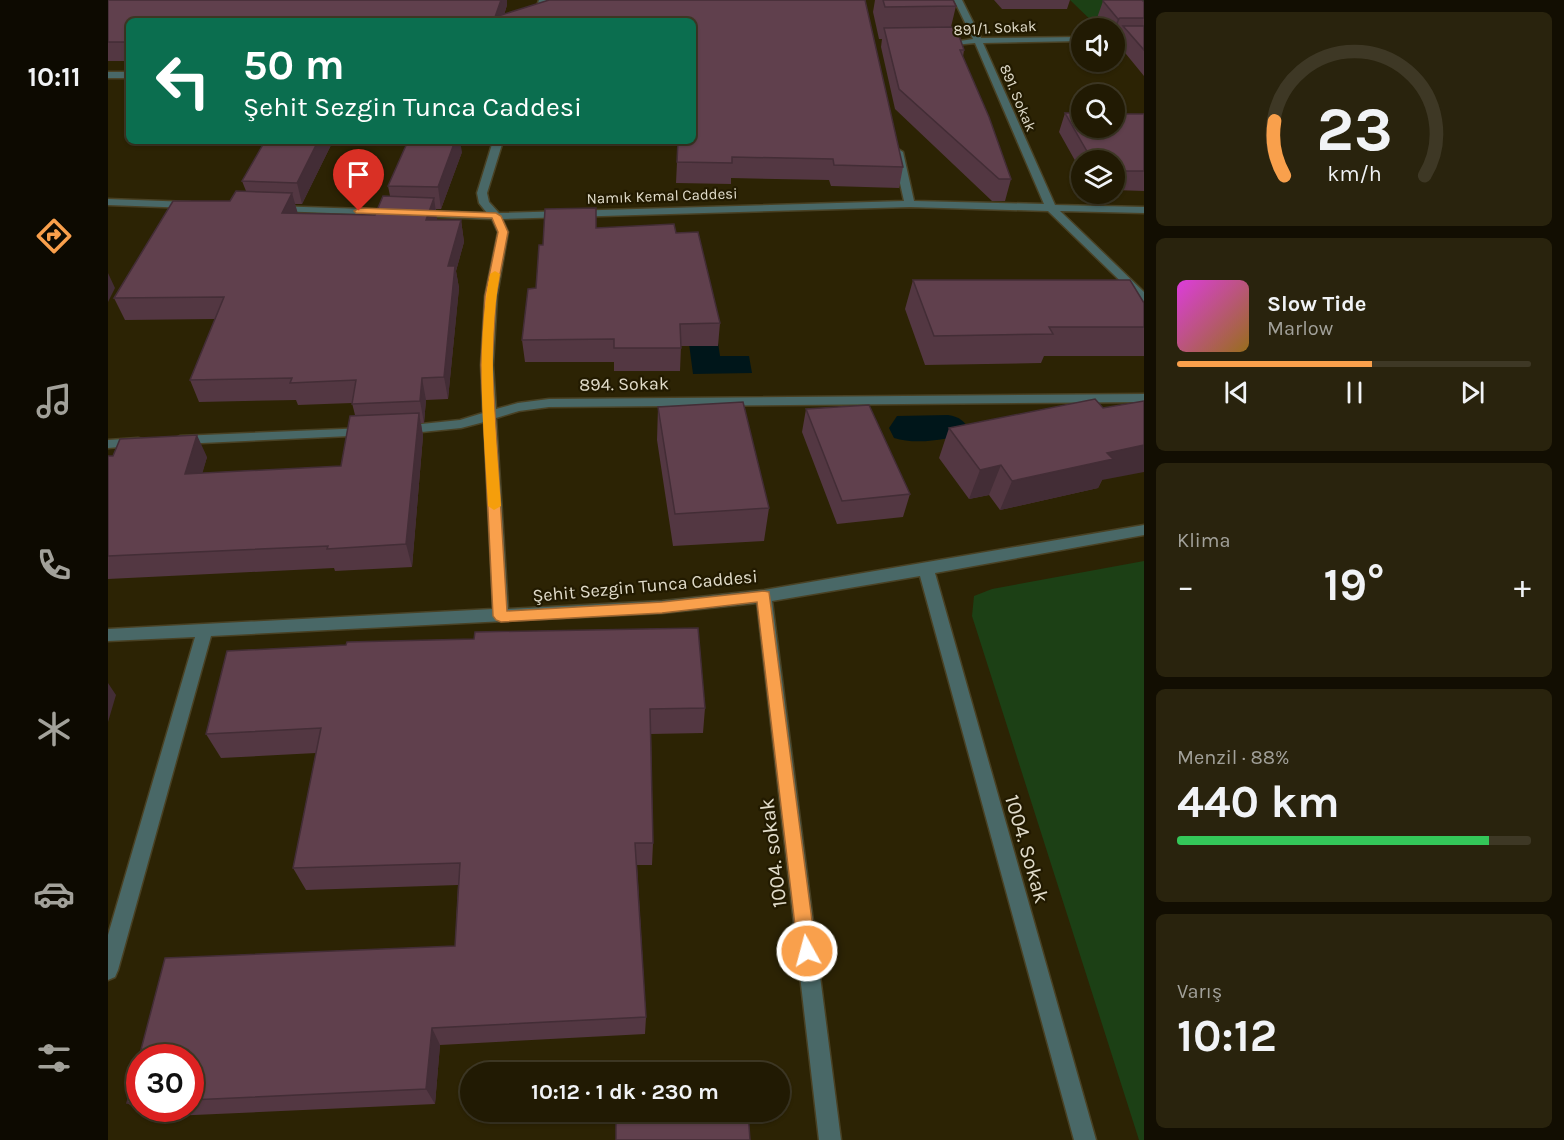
<!DOCTYPE html>
<html lang="tr">
<meta charset="utf-8">
<style>
:root{--surface:#211a03;--page:#29230d;--text:#f1f3f6;--muted:#a2a19a;--line:#3e3825;--accent:#f9a04c}
body{margin:0;font-family:Karla,sans-serif;background:var(--page);color:var(--text);height:100vh;display:flex;flex-direction:column;font-size:22px;white-space:nowrap}
*{box-sizing:border-box;margin:0}
p{font-size:20px;color:var(--muted)}
.icon{flex:none;width:33px;height:33px;fill:none;stroke:currentColor;stroke-width:2;stroke-linecap:round;stroke-linejoin:round}
.map{position:relative;flex:1;overflow:hidden}
.side{display:flex;flex-direction:column;gap:12px;padding:12px;background:#120e02;width:420px}
.side>*{flex:none}
.top-card{position:absolute;left:18px;top:18px;width:570px;height:126px;border-radius:9px;box-shadow:0 2px 4px #0004,0 0 0 2px var(--line);background:#0b6e4f;color:#fff;overflow:hidden}
.buttons{position:absolute;left:963px;top:18px;display:grid;gap:12px}
.buttons a{display:grid;place-items:center;width:54px;height:54px;border-radius:50%;background:var(--surface);box-shadow:0 2px 4px #0004,0 0 0 2px var(--line);font-size:30px}
.speed{position:absolute;left:18px;top:1044px;display:flex;gap:12px;font-size:30px;font-weight:700;text-align:center}
.speed>*{display:grid;place-content:center;width:78px;height:78px;border-radius:50%;background:var(--surface);box-shadow:0 2px 4px #0004,0 0 0 2px var(--line);line-height:1}
.speed .limit{border:9px solid #d22;background:#fff;color:#111}
.pin{position:absolute;display:grid;place-items:center;width:51px;height:51px;color:#fff;margin:-62px -26px;border-radius:50% 50% 50% 0;rotate:-45deg;box-shadow:0 0 6px #0007}
.pin .icon{rotate:45deg}
.me{position:absolute;width:66px;margin:-33px;rotate:353deg;stroke-linejoin:round;filter:drop-shadow(0 0 4px #0008)}
.turn{display:flex;align-items:center;gap:21px;height:126px;padding:0 18px;font-size:27px}
.turn .icon{width:78px;height:78px;stroke-width:2.5}
.turn b{display:block;font-size:42px;line-height:51px}
.big{font-size:45px;font-weight:700;line-height:1.1}
.side .card{flex:1;display:flex;flex-direction:column;justify-content:center;gap:9px;min-width:0;padding:0 21px;border-radius:9px;background:var(--page)}
.side .dial{align-items:center;gap:0}
.dial svg{height:156px;overflow:visible;fill:none;stroke:var(--line);stroke-width:7;stroke-linecap:round;text-anchor:middle}
.dial text{fill:var(--text);stroke:none}
.song{display:flex;align-items:center;gap:18px}
.cover{width:72px;height:72px;border-radius:9px;background:linear-gradient(135deg,hsl(300 70% 55%),hsl(40 70% 35%))}
.played{height:6px;border-radius:3px;background:linear-gradient(90deg,var(--accent) 55%,var(--line) 55%)}
.keys{display:flex;justify-content:space-around;direction:ltr}
.heat{display:flex;justify-content:space-between;align-items:center;font-size:33px;direction:ltr}
.charge{height:9px;border-radius:4px;background:linear-gradient(90deg,#34c759 88%,var(--line) 0)}
.trip{position:absolute;left:352px;top:1062px;width:330px;height:60px;border-radius:30px;background:var(--surface);box-shadow:0 2px 4px #0004,0 0 0 2px var(--line);font-weight:700;line-height:60px;text-align:center}
main{display:flex;flex:1;min-height:0}
.tabs{display:flex;flex-direction:column;width:108px;justify-content:space-around;align-items:center;background:#0d0a01;color:var(--muted)}
.tabs .icon{width:42px;height:42px}
.tabs .selected{color:var(--accent)}
.tabs b{font-size:27px;color:var(--text)}
.map>svg:first-child{display:block}
.green{fill:#1c4015}
.water{fill:#00161a}
.lines{fill:none;stroke-linecap:round;stroke-linejoin:round}
.minor-casing{stroke:#494124;stroke-width:3}
.minor{fill:#496867;fill-rule:evenodd}
.wall{fill:#533742;fill-rule:evenodd}
.shaded-wall{fill:#432d36}
.building{fill:#60404d;stroke:#432d36;stroke-width:1.5}
.route{fill:#f9a04c;stroke:#a26831;stroke-width:1.5}
.slow{fill:#f59e0b}
.labels{text-anchor:middle;dominant-baseline:central;stroke-width:4.5;stroke-linejoin:round;paint-order:stroke}
.far-street-label{font-size:15px;fill:#e1dcca;stroke:#221a00}
.street-label{font-size:18px;fill:#e1dcca;stroke:#221a00}
.near-street-label{font-size:21px;fill:#e1dcca;stroke:#221a00}
</style>
<main>
<nav class="tabs">
<b>10:11</b>
<svg class="icon selected" aria-label="directions" viewBox="0 0 24 24"><path d="M12 3l9 9-9 9-9-9zM9 14v-3h6M13 9l2 2-2 2"/></svg>
<svg class="icon" aria-label="music" viewBox="0 0 24 24"><path d="M9 18V5l10-2v13"/><circle cx="6" cy="18" r="3"/><circle cx="16" cy="16" r="3"/></svg>
<svg class="icon" aria-label="phone" viewBox="0 0 24 24"><path d="M5 4h4l2 5-3 2q2 4 5 5l2-3 5 2v4C11 20 4 13 5 4z"/></svg>
<svg class="icon" aria-label="climate" viewBox="0 0 24 24"><path d="M12 3v18M4 7l16 10M4 17L20 7"/></svg>
<svg class="icon" aria-label="car" viewBox="0 0 24 24"><path d="M5 17H2v-5l4-1 3-4h7l3 4 3 1v5h-3M9 17h6M6 11h13"/><circle cx="7" cy="17" r="2"/><circle cx="17" cy="17" r="2"/></svg>
<svg class="icon" aria-label="filters" viewBox="0 0 24 24"><path d="M4 7h16M4 17h16"/><circle cx="9" cy="7" r="2"/><circle cx="15" cy="17" r="2"/></svg>
</nav>
<div class="map">
<svg width="1036" height="1140" viewBox="0 0 1036 1140">
<rect width="100%" height="100%" fill="#2c2304"/>
<!-- green -->
<path class="green" d="M 962,0 L 1036,0 L 1036,34 L 1006,28 L 991,28 Z
M 1036,561 L 1036,1140 L 1031,1140 L 864,616 L 866,596 L 884,589 Z"/>
<!-- water -->
<path class="water" d="M 580,336 L 609,336 L 612,356 L 641,356 L 644,373 L 585,374 Z
M 840,415 C 852,417 857,421 862,432 C 840,440 808,445 786,438 L 781,428 L 789,416 Z"/>
<g class="lines">
<!-- minor casing -->
<g class="minor-casing">
<path id="minor" d="M 431,0 L 439,0 L 432,21 L 424,21 Z
M 846,0 L 854,0 L 873,38 L 974,37 L 974,41 L 875,43 L 947,205 L 1036,207 L 1036,213 L 952,211 L 1036,292 L 1036,301 L 1032,300 L 940,211 L 802,207 L 394,219 L 400,232 L 389,296 L 385,365 L 388,409 L 410,403 L 441,399 L 1036,394 L 1036,402 L 441,407 L 411,411 L 388,418 L 400,609 L 554,601 L 656,590 L 1036,525 L 1036,535 L 827,573 L 988,1140 L 966,1140 L 812,576 L 664,601 L 733,1140 L 711,1140 L 649,603 L 554,613 L 103,636 L 10,970 L 7,977 L 0,980 L 0,935 L 87,637 L 0,641 L 0,629 L 385,609 L 376,422 L 353,428 L 294,434 L 287,430 L 294,426 L 352,420 L 375,413 L 373,365 L 377,296 L 390,232 L 384,219 L 169,211 L 165,210 L 165,206 L 379,213 L 371,203 L 369,193 L 385,141 L 395,141 L 379,193 L 381,202 L 391,213 L 796,201 L 785,152 L 790,149 L 795,152 L 806,201 L 936,204 L 867,43 L 836,46 L 832,44 L 865,39 Z
M 1006,37 L 1036,37 L 1036,41 L 1006,41 Z
M 0,72 L 21,72 L 21,78 L 0,78 Z
M 0,199 L 82,202 L 87,205 L 82,208 L 0,205 Z
M 258,428 L 263,429 L 265,432 L 263,435 L 72,444 L 65,440 L 72,436 Z
M 30,438 L 35,439 L 37,442 L 35,445 L 0,448 L 0,440 Z"/>
</g>
<!-- minor -->
<use href="#minor" class="minor"/>
</g>
<!-- wall -->
<path class="wall" d="M 0,0 L 399,0 L 399,5 L 396,15 L 441,0 L 757,0 L 795,167 L 791,188 L 723,186 L 721,180 L 623,178 L 623,184 L 568,183 L 570,141 L 585,141 L 585,21 L 21,21 L 21,61 L 0,61 Z
M 767,0 L 845,0 L 848,6 L 843,27 L 856,50 L 855,57 L 903,179 L 897,201 L 884,201 L 787,109 L 773,47 L 774,39 L 771,39 L 765,12 Z
M 886,0 L 962,0 L 959,9 L 894,9 Z
M 995,1 L 1036,2 L 1036,76 L 1009,43 L 1012,35 L 1006,35 L 1006,28 L 997,28 L 989,18 Z
M 957,113 L 1036,114 L 1036,191 L 1006,190 L 1006,160 L 974,160 L 974,173 L 951,132 Z
M 225,141 L 194,204 L 187,204 L 189,213 L 267,215 L 282,196 L 280,186 L 354,152 L 333,209 L 328,209 L 329,220 L 353,220 L 356,242 L 348,271 L 351,288 L 340,399 L 318,400 L 316,423 L 313,423 L 315,436 L 304,567 L 227,571 L 226,568 L 0,579 L 0,456 L 99,457 L 94,473 L 233,466 L 247,415 L 244,403 L 190,405 L 188,400 L 91,402 L 82,380 L 107,319 L 17,320 L 6,298 L 122,201 L 138,191 L 134,181 Z
M 568,233 L 612,323 L 610,346 L 573,346 L 572,371 L 506,371 L 506,362 L 417,362 L 414,340 L 428,288 L 435,245 Z
M 805,280 L 1036,303 L 1036,356 L 936,356 L 933,363 L 817,365 L 797,309 Z
M 550,407 L 661,508 L 656,541 L 565,546 L 549,440 Z
M 698,409 L 802,494 L 795,517 L 729,524 L 694,432 Z
M 841,428 L 994,480 L 990,488 L 892,510 L 881,495 L 861,499 L 831,458 Z
M 590,628 L 597,708 L 595,733 L 543,734 L 545,843 L 544,865 L 529,865 L 538,1017 L 537,1034 L 332,1045 L 327,1104 L 41,1117 L 19,1103 L 57,958 L 347,946 L 350,885 L 198,890 L 185,868 L 208,753 L 113,758 L 98,734 L 119,651 L 238,645 L 239,642 L 366,639 L 367,632 ZM 32,1058 L 82,1058 L 82,1108 L 32,1108 Z"/>
<!-- shaded-wall -->
<path class="shaded-wall" d="M 393,0 L 399,0 L 399,5 L 394,21 L 387,17 Z
M 1012,18 L 1006,33 L 1006,29 L 1010,19 Z
M 210,141 L 225,141 L 194,204 L 189,183 Z
M 347,141 L 352,141 L 354,152 L 333,209 L 330,187 Z
M 184,193 L 190,214 L 174,213 Z
M 326,198 L 329,219 L 321,241 L 318,220 Z
M 353,220 L 356,242 L 348,271 L 351,288 L 340,399 L 336,377 L 340,266 Z
M 0,273 L 7,288 L 0,302 Z
M 314,378 L 318,400 L 316,423 L 312,401 Z
M 311,413 L 315,436 L 304,567 L 298,544 Z
M 89,435 L 99,457 L 88,496 L 77,474 Z
M 1036,445 L 1036,472 L 994,480 L 990,488 L 892,510 L 904,481 L 999,453 Z
M 893,465 L 881,495 L 861,499 L 872,470 Z
M 0,683 L 8,695 L 0,722 Z
M 324,1028 L 332,1045 L 327,1104 L 318,1089 Z"/>
<!-- building -->
<path class="building" d="M 0,0 L 393,0 L 387,17 L 441,0 L 757,0 L 795,167 L 726,165 L 725,159 L 624,157 L 624,163 L 569,162 L 570,141 L 585,141 L 585,21 L 21,21 L 21,42 L 0,42 Z
M 775,0 L 845,0 L 848,6 L 777,7 Z
M 996,0 L 1034,0 L 1036,2 L 1036,18 L 1012,18 L 1010,19 L 995,1 Z
M 1015,26 L 1036,26 L 1036,50 Z
M 848,27 L 856,50 L 852,50 L 881,117 L 903,179 L 891,179 L 791,89 L 776,28 Z
M 957,113 L 974,113 L 974,128 L 1006,128 L 1006,114 L 1036,114 L 1036,171 L 1006,171 L 1006,160 L 984,160 Z
M 157,141 L 210,141 L 189,183 L 134,181 Z
M 300,141 L 347,141 L 330,187 L 280,186 Z
M 128,191 L 184,193 L 174,213 L 267,215 L 275,196 L 326,198 L 318,220 L 353,220 L 340,266 L 347,266 L 336,377 L 314,378 L 312,401 L 244,404 L 248,380 L 182,383 L 184,378 L 82,380 L 116,297 L 6,298 L 65,201 L 122,201 Z
M 488,208 L 488,228 L 566,224 L 568,233 L 590,232 L 612,323 L 572,324 L 573,348 L 506,348 L 506,339 L 414,340 L 420,289 L 428,288 L 431,245 L 435,245 L 437,209 Z
M 805,280 L 1022,280 L 1036,303 L 1036,327 L 941,327 L 945,334 L 826,336 Z
M 987,399 L 995,408 L 1036,401 L 1036,445 L 999,453 L 1005,459 L 904,481 L 893,465 L 872,470 L 841,428 Z
M 635,402 L 661,508 L 567,514 L 550,407 Z
M 761,405 L 802,494 L 734,501 L 698,409 Z
M 311,413 L 298,544 L 219,549 L 220,546 L 0,556 L 0,456 L 5,456 L 12,439 L 89,435 L 77,474 L 233,466 L 242,416 Z
M 590,628 L 597,708 L 542,709 L 545,843 L 527,843 L 538,1017 L 324,1028 L 318,1089 L 82,1100 L 82,1058 L 32,1058 L 32,1102 L 19,1103 L 57,958 L 347,946 L 352,863 L 185,868 L 213,728 L 98,734 L 119,651 L 238,645 L 239,642 L 366,639 L 367,632 Z
M 508,1112 L 640,1112 L 642,1140 L 508,1140 Z"/>
<!-- route -->
<path class="route" d="M 251,208 L 388,213 L 393,216 L 400,232 L 388,296 L 384,365 L 399,611 L 554,602 L 656,591 L 661,592 L 708,951 L 706,957 L 699,960 L 693,957 L 690,951 L 649,602 L 554,613 L 393,622 L 388,620 L 385,616 L 373,365 L 377,296 L 390,232 L 384,218 L 248,213 L 246,211 Z"/>
<!-- slow -->
<path class="slow" d="M 387,271 L 392,274 C 378,350 388,429 393,506 L 386,510 L 380,506 C 376,429 367,350 382,274 Z"/>
<g class="labels">
<!-- far-street labels -->
<g class="far-street-label">
<text transform="translate(887 28) rotate(-3)">891/1. Sokak</text>
<text transform="translate(910 98) rotate(67)">891. Sokak</text>
<text transform="translate(554 196) rotate(-2)">Namık Kemal Caddesi</text>
</g>
<!-- street labels -->
<g class="street-label">
<text transform="translate(516 384) rotate(-1)">894. Sokak</text>
<text transform="translate(537 586) rotate(-5)">Şehit Sezgin Tunca Caddesi</text>
</g>
<!-- near-street labels -->
<g class="near-street-label">
<text transform="translate(919 849) rotate(74)">1004. Sokak</text>
<text transform="translate(665 853) rotate(-97)">1004. sokak</text>
</g>
</g>
</svg>
<div class="buttons">
<a><svg class="icon" aria-label="sound" viewBox="0 0 24 24"><path d="M4 9h4l5-4v14l-5-4H4zM17 9q2 3 0 6"/></svg></a>
<a><svg class="icon" aria-label="search" viewBox="0 0 24 24"><circle cx="10" cy="10" r="6"/><path d="M15 15l6 6"/></svg></a>
<a><svg class="icon" aria-label="layers" viewBox="0 0 24 24"><path d="M12 4l9 5-9 5-9-5zM3 14l9 5 9-5"/></svg></a>
</div>
<div class="speed"><div class="limit">30</div></div>
<div class="pin" style="left:251px;top:211px;background:#d93025"><svg class="icon" aria-label="arrive" viewBox="0 0 24 24"><path d="M6 21V4h12l-3 4 3 4H6"/></svg></div>
<svg class="me" style="left:699px;top:951px" viewBox="-20 -20 40 40"><circle r="17" fill="#f9a04c" stroke="#fff" stroke-width="3"/><path d="M0-11L8 9 0 5-8 9z" fill="#fff"/></svg>
<div class="trip">10:12 · 1 dk · 230 m</div>
<div class="top-card">
<div class="turn"><svg class="icon" aria-label="left" viewBox="0 0 24 24"><path d="M17 20v-9H6M10 6l-5 5 5 5"/></svg><div><b>50 m</b>Şehit Sezgin Tunca Caddesi</div></div>
</div>
</div>
<section class="side">
<div class="card dial"><svg viewBox="0 0 100 80">
<path d="M14 69A42 42 0 1 1 86 69"/>
<path d="M14 69A42 42 0 0 1 9 41" stroke="#f9a04c"/>
<text x="50" y="56" font-size="32" font-weight="700">23</text>
<text x="50" y="72" font-size="11">km/h</text>
</svg></div>
<div class="card">
<div class="song"><i class="cover"></i><div><b>Slow Tide</b><p>Marlow</p></div></div>
<div class="played"></div>
<div class="keys"><svg class="icon" aria-label="previous" viewBox="0 0 24 24"><path d="M18 5L8 12l10 7zM5 5v14"/></svg><svg class="icon" aria-label="pause" viewBox="0 0 24 24"><path d="M8 5v14M16 5v14"/></svg><svg class="icon" aria-label="next" viewBox="0 0 24 24"><path d="M6 5l10 7-10 7zM19 5v14"/></svg></div>
</div>
<div class="card"><p>Klima</p>
<div class="heat"><a>−</a><b class="big">19°</b><a>+</a></div>
</div>
<div class="card"><p>Menzil · 88%</p><b class="big">440 km</b><div class="charge"></div></div>
<div class="card"><p>Varış</p><b class="big">10:12</b></div>
</section>
</main>
